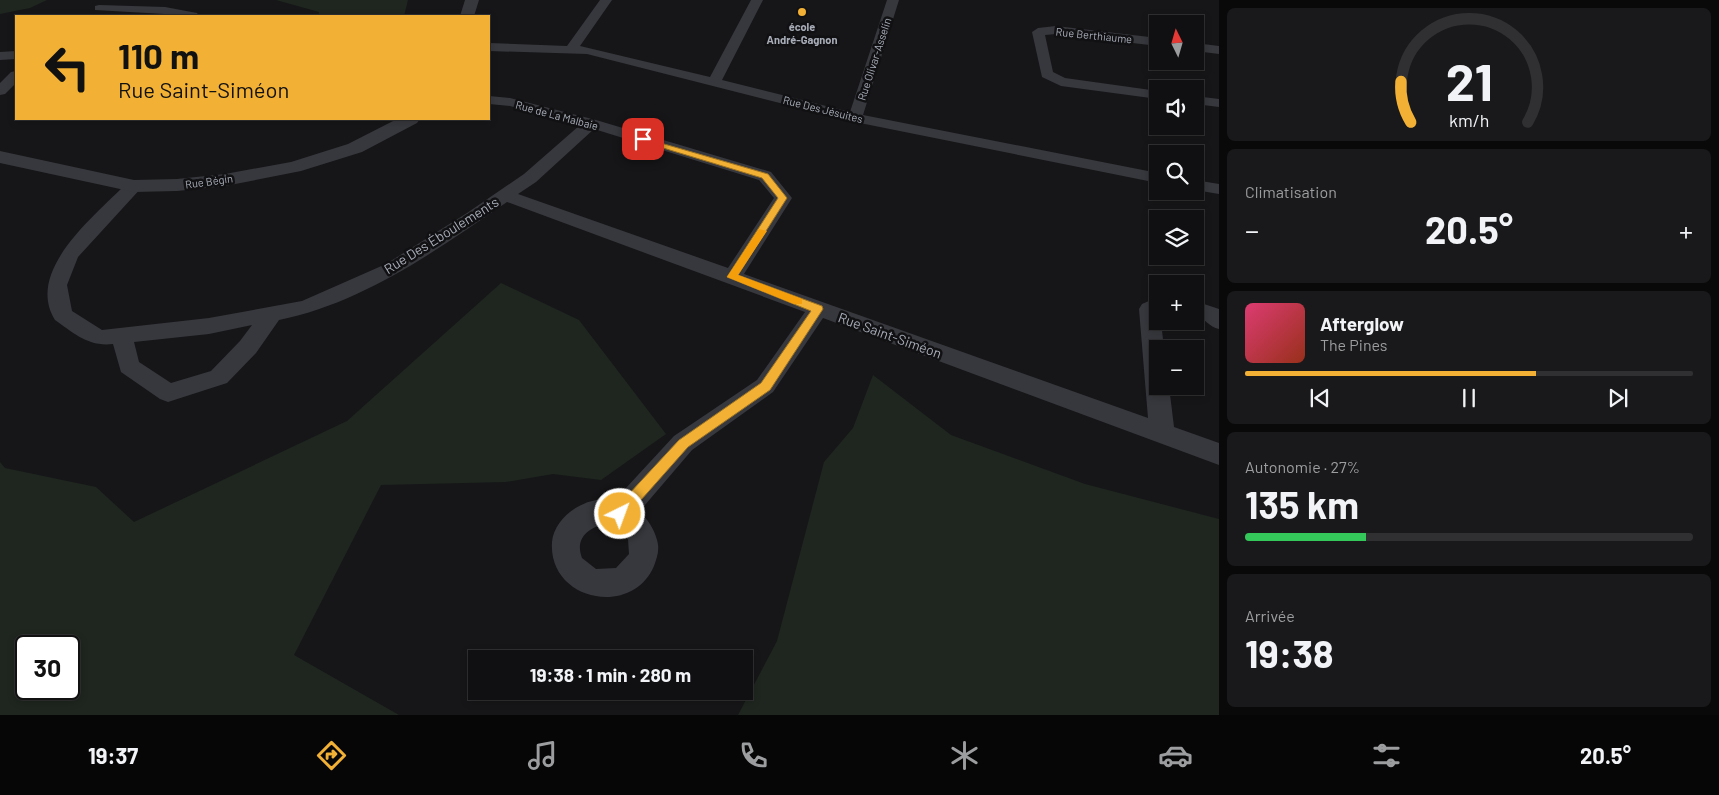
<!DOCTYPE html>
<html lang="fr">
<meta charset="utf-8">
<style>
:root{--surface:#101012;--page:#19191b;--text:#f1f3f6;--muted:#9c9d9f;--line:#303032;--accent:#f2b134}
body{margin:0;font-family:Barlow,sans-serif;background:var(--page);color:var(--text);height:100vh;display:flex;flex-direction:column;font-size:19px;white-space:nowrap}
*{box-sizing:border-box;margin:0}
p{font-size:16px;color:var(--muted)}
.icon{flex:none;width:28px;height:28px;fill:none;stroke:currentColor;stroke-width:2;stroke-linecap:round;stroke-linejoin:round}
.map{position:relative;flex:1;overflow:hidden}
.sheet{display:flex;flex-direction:column;gap:8px;padding:8px;background:#09090a;width:500px}
.sheet>*{flex:none}
.top-card{position:absolute;left:15px;top:15px;width:475px;height:105px;border-radius:0px;box-shadow:0 2px 8px #0003,0 0 0 1px var(--line);background:#f2b134;color:#111;overflow:hidden}
.needle{width:32px;rotate:355deg}
.buttons{position:absolute;left:1149px;top:15px;display:grid;gap:10px}
.buttons a{display:grid;place-items:center;width:55px;height:55px;border-radius:0px;background:var(--surface);box-shadow:0 2px 8px #0003,0 0 0 1px var(--line);font-size:25px}
.speed{position:absolute;left:15px;top:635px;display:flex;gap:10px;font-size:25px;font-weight:700;text-align:center}
.speed>*{display:grid;place-content:center;width:65px;height:65px;border-radius:50%;background:var(--surface);box-shadow:0 2px 8px #0003,0 0 0 1px var(--line);line-height:1}
.speed .limit{border:2px solid #111;border-radius:8px;background:#fff;color:#111}
.pin{position:absolute;display:grid;place-items:center;width:42px;height:42px;color:#fff;margin:-21px;border-radius:10px;box-shadow:0 2px 8px #0006}
.me{position:absolute;width:55px;margin:-28px;rotate:42deg;stroke-linejoin:round;filter:drop-shadow(0 0 4px #0008)}
.turn{display:flex;align-items:center;gap:18px;height:105px;padding:0 20px;font-size:22px}
.turn .icon{width:65px;height:65px;stroke-width:2.5}
.turn b{display:block;font-size:35px;line-height:42px}
.big{font-size:38px;font-weight:700;line-height:1.1}
.sheet .card{flex:1;display:flex;flex-direction:column;justify-content:center;gap:8px;min-width:0;padding:0 18px;border-radius:8px;background:var(--page)}
.sheet .dial{align-items:center;gap:0}
.dial svg{height:130px;overflow:visible;fill:none;stroke:var(--line);stroke-width:7;stroke-linecap:round;text-anchor:middle}
.dial text{fill:var(--text);stroke:none}
.song{display:flex;align-items:center;gap:15px}
.cover{width:60px;height:60px;border-radius:8px;background:linear-gradient(135deg,hsl(340 70% 55%),hsl(10 70% 35%))}
.played{height:5px;border-radius:2px;background:linear-gradient(90deg,var(--accent) 65%,var(--line) 65%)}
.keys{display:flex;justify-content:space-around;direction:ltr}
.heat{display:flex;justify-content:space-between;align-items:center;font-size:28px;direction:ltr}
.charge{height:8px;border-radius:4px;background:linear-gradient(90deg,#34c759 27%,var(--line) 0)}
.trip{position:absolute;left:468px;top:650px;width:285px;height:50px;border-radius:0px;background:var(--surface);box-shadow:0 2px 8px #0003,0 0 0 1px var(--line);font-weight:700;line-height:50px;text-align:center}
.tabs{display:flex;height:80px;justify-content:space-around;align-items:center;background:#060607;color:var(--muted)}
.tabs .icon{width:35px;height:35px}
.tabs .selected{color:var(--accent)}
.tabs b{font-size:22px;color:var(--text)}
main{display:flex;flex:1;min-height:0}
.map>svg:first-child{display:block}
.green{fill:#1e261f;fill-rule:evenodd}
.lines{fill:none;stroke-linecap:round;stroke-linejoin:round}
.minor{fill:#37383d;fill-rule:evenodd}
.tertiary{fill:#37383d;fill-rule:evenodd}
.route{fill:#f2b134;stroke:#9d7322}
.slow{fill:#f59e0b}
.poi-dot{fill:#f2b134;stroke:#111113;stroke-width:2}
.labels{text-anchor:middle;dominant-baseline:central;stroke-width:5;stroke-linejoin:round;paint-order:stroke}
.far-poi-label{font-size:11px;font-weight:bold;fill:#a8adb8;stroke:#111113}
.far-street-label{font-size:11px;fill:#a8adb8;stroke:#111113}
.street-label{font-size:14px;fill:#a8adb8;stroke:#111113}
</style>
<main>
<div class="map">
<svg width="1219" height="715" viewBox="0 0 1219 715">
<rect width="100%" height="100%" fill="#161618"/>
<!-- green -->
<path class="green" d="M 0,0 L 47,0 L 30,8 L 0,14 Z
M 276,0 L 408,0 L 404,16 L 318,16 L 319,12 Z
M 501,283 L 579,320 L 666,434 L 601,480 L 553,474 L 506,482 L 381,485 L 294,655 L 399,715 L 0,715 L 0,462 L 5,468 L 96,487 L 134,522 L 347,421 ZM 26,646 L 69,646 L 69,689 L 26,689 Z
M 873,375 L 951,435 L 1085,484 L 1219,519 L 1219,715 L 738,715 L 777,641 L 824,462 L 853,428 Z"/>
<g class="lines">
<!-- minor -->
<path class="minor" d="M 600,0 L 612,0 L 580,46 L 710,77 L 751,0 L 763,0 L 722,80 L 850,112 L 887,0 L 899,0 L 863,115 L 1158,173 L 1158,183 L 855,122 L 587,54 L 489,51 L 489,43 L 567,46 Z
M 99,5 L 165,7 L 197,13 L 199,16 L 95,10 L 95,6 Z
M 1056,26 L 1158,38 L 1158,46 L 1056,34 L 1045,35 L 1053,72 L 1065,78 L 1158,91 L 1158,99 L 1061,86 L 1042,77 L 1032,32 L 1038,28 Z
M 1195,43 L 1219,46 L 1219,54 L 1195,51 Z
M 16,51 L 16,59 L 0,60 L 0,52 Z
M 16,71 L 16,83 L 5,94 L 0,95 L 0,83 L 11,72 Z
M 489,96 L 510,98 L 596,120 L 771,172 L 792,198 L 744,274 L 1148,418 L 1139,309 L 1142,304 L 1158,297 L 1158,321 L 1161,321 L 1164,349 L 1158,349 L 1158,386 L 1169,386 L 1174,427 L 1219,443 L 1219,465 L 823,318 L 773,392 L 692,450 L 639,512 C 648,519 654,529 657,540 C 660,550 657,557 654,566 C 632,618 548,601 552,542 C 554,516 589,493 614,501 L 674,436 L 757,380 L 805,312 L 507,202 C 437,250 363,303 279,320 L 256,353 L 227,383 L 168,402 L 160,399 L 121,372 L 113,344 C 88,347 74,333 55,320 C 24,270 97,214 128,182 L 140,182 L 143,186 L 78,257 L 67,285 L 72,311 L 102,330 L 209,318 L 302,301 L 386,264 L 467,213 L 524,174 L 580,125 L 510,106 L 489,104 ZM 594,129 L 759,180 L 774,198 L 728,268 L 518,194 L 536,182 ZM 252,325 L 240,341 L 211,371 L 171,383 L 139,362 L 134,342 L 209,334 ZM 608,523 L 628,539 L 629,554 L 616,568 L 596,569 L 582,558 C 574,537 590,527 608,523 Z
M 1195,96 L 1219,99 L 1219,107 L 1195,104 Z
M 1195,180 L 1219,184 L 1219,194 L 1195,190 Z
M 1195,301 L 1219,309 L 1219,329 C 1209,327 1205,318 1195,315 Z"/>
<!-- tertiary -->
<path class="tertiary" d="M 465,0 L 479,0 L 474,16 L 460,16 Z
M 397,119 L 420,119 L 417,123 L 362,152 L 301,171 L 225,186 L 177,191 L 134,192 L 0,163 L 0,151 L 134,180 L 177,179 L 225,174 L 291,162 L 348,144 Z"/>
</g>
<!-- route -->
<path class="route" d="M 640,137 L 768,174 L 787,198 L 738,275 L 822,306 L 823,309 L 770,390 L 688,447 L 625,518 L 620,520 L 615,518 L 613,514 L 615,509 L 679,440 L 761,383 L 811,311 L 727,277 L 778,198 L 762,178 L 640,141 Z"/>
<!-- slow -->
<path class="slow" d="M 759,229 L 767,231 L 738,275 L 802,299 L 802,304 L 794,304 L 727,277 Z"/>
<!-- markers -->
<circle class="poi-dot" cx="802" cy="12" r="5"/>
<g class="labels">
<!-- far-poi labels -->
<g class="far-poi-label">
<text x="802" y="26">école<tspan x="802" dy="13">André-Gagnon</tspan></text>
</g>
<!-- far-street labels -->
<g class="far-street-label">
<text transform="translate(1094 35) rotate(6)">Rue Berthiaume</text>
<text transform="translate(874 59) rotate(-72)">Rue Olivar-Asselin</text>
<text transform="translate(823 109) rotate(14)">Rue Des Jésuites</text>
<text transform="translate(557 115) rotate(15)">Rue de La Malbaie</text>
<text transform="translate(209 181) rotate(-8)">Rue Bégin</text>
</g>
<!-- street labels -->
<g class="street-label">
<text transform="translate(441 235) rotate(-32)">Rue Des Éboulements</text>
<text transform="translate(890 335) rotate(20)">Rue Saint-Siméon</text>
</g>
</g>
</svg>
<div class="buttons">
<a><svg class="needle" viewBox="-14 -14 28 28"><path d="M0-13l5 13h-10z" fill="#e53935"/><path d="M0 13l5-13h-10z" fill="#9c9d9f"/></svg></a>
<a><svg class="icon" aria-label="sound" viewBox="0 0 24 24"><path d="M4 9h4l5-4v14l-5-4H4zM17 9q2 3 0 6"/></svg></a>
<a><svg class="icon" aria-label="search" viewBox="0 0 24 24"><circle cx="10" cy="10" r="6"/><path d="M15 15l6 6"/></svg></a>
<a><svg class="icon" aria-label="layers" viewBox="0 0 24 24"><path d="M12 4l9 5-9 5-9-5zM3 14l9 5 9-5"/></svg></a>
<a>+</a>
<a>−</a>
</div>
<div class="speed"><div class="limit">30</div></div>
<div class="pin" style="left:643px;top:139px;background:#d93025"><svg class="icon" aria-label="arrive" viewBox="0 0 24 24"><path d="M6 21V4h12l-3 4 3 4H6"/></svg></div>
<svg class="me" style="left:620px;top:514px" viewBox="-20 -20 40 40"><circle r="17" fill="#f2b134" stroke="#fff" stroke-width="3"/><path d="M0-11L8 9 0 5-8 9z" fill="#fff"/></svg>
<div class="trip">19:38 · 1 min · 280 m</div>
<div class="top-card">
<div class="turn"><svg class="icon" aria-label="left" viewBox="0 0 24 24"><path d="M17 20v-9H6M10 6l-5 5 5 5"/></svg><div><b>110 m</b>Rue Saint-Siméon</div></div>
</div>
</div>
<section class="sheet">
<div class="card dial"><svg viewBox="0 0 100 80">
<path d="M14 69A42 42 0 1 1 86 69"/>
<path d="M14 69A42 42 0 0 1 8 44" stroke="#f2b134"/>
<text x="50" y="56" font-size="32" font-weight="700">21</text>
<text x="50" y="72" font-size="11">km/h</text>
</svg></div>
<div class="card"><p>Climatisation</p>
<div class="heat"><a>−</a><b class="big">20.5°</b><a>+</a></div>
</div>
<div class="card">
<div class="song"><i class="cover"></i><div><b>Afterglow</b><p>The Pines</p></div></div>
<div class="played"></div>
<div class="keys"><svg class="icon" aria-label="previous" viewBox="0 0 24 24"><path d="M18 5L8 12l10 7zM5 5v14"/></svg><svg class="icon" aria-label="pause" viewBox="0 0 24 24"><path d="M8 5v14M16 5v14"/></svg><svg class="icon" aria-label="next" viewBox="0 0 24 24"><path d="M6 5l10 7-10 7zM19 5v14"/></svg></div>
</div>
<div class="card"><p>Autonomie · 27%</p><b class="big">135 km</b><div class="charge"></div></div>
<div class="card"><p>Arrivée</p><b class="big">19:38</b></div>
</section>
</main>
<nav class="tabs">
<b>19:37</b>
<svg class="icon selected" aria-label="directions" viewBox="0 0 24 24"><path d="M12 3l9 9-9 9-9-9zM9 14v-3h6M13 9l2 2-2 2"/></svg>
<svg class="icon" aria-label="music" viewBox="0 0 24 24"><path d="M9 18V5l10-2v13"/><circle cx="6" cy="18" r="3"/><circle cx="16" cy="16" r="3"/></svg>
<svg class="icon" aria-label="phone" viewBox="0 0 24 24"><path d="M5 4h4l2 5-3 2q2 4 5 5l2-3 5 2v4C11 20 4 13 5 4z"/></svg>
<svg class="icon" aria-label="climate" viewBox="0 0 24 24"><path d="M12 3v18M4 7l16 10M4 17L20 7"/></svg>
<svg class="icon" aria-label="car" viewBox="0 0 24 24"><path d="M5 17H2v-5l4-1 3-4h7l3 4 3 1v5h-3M9 17h6M6 11h13"/><circle cx="7" cy="17" r="2"/><circle cx="17" cy="17" r="2"/></svg>
<svg class="icon" aria-label="filters" viewBox="0 0 24 24"><path d="M4 7h16M4 17h16"/><circle cx="9" cy="7" r="2"/><circle cx="15" cy="17" r="2"/></svg>
<b>20.5°</b>
</nav>
